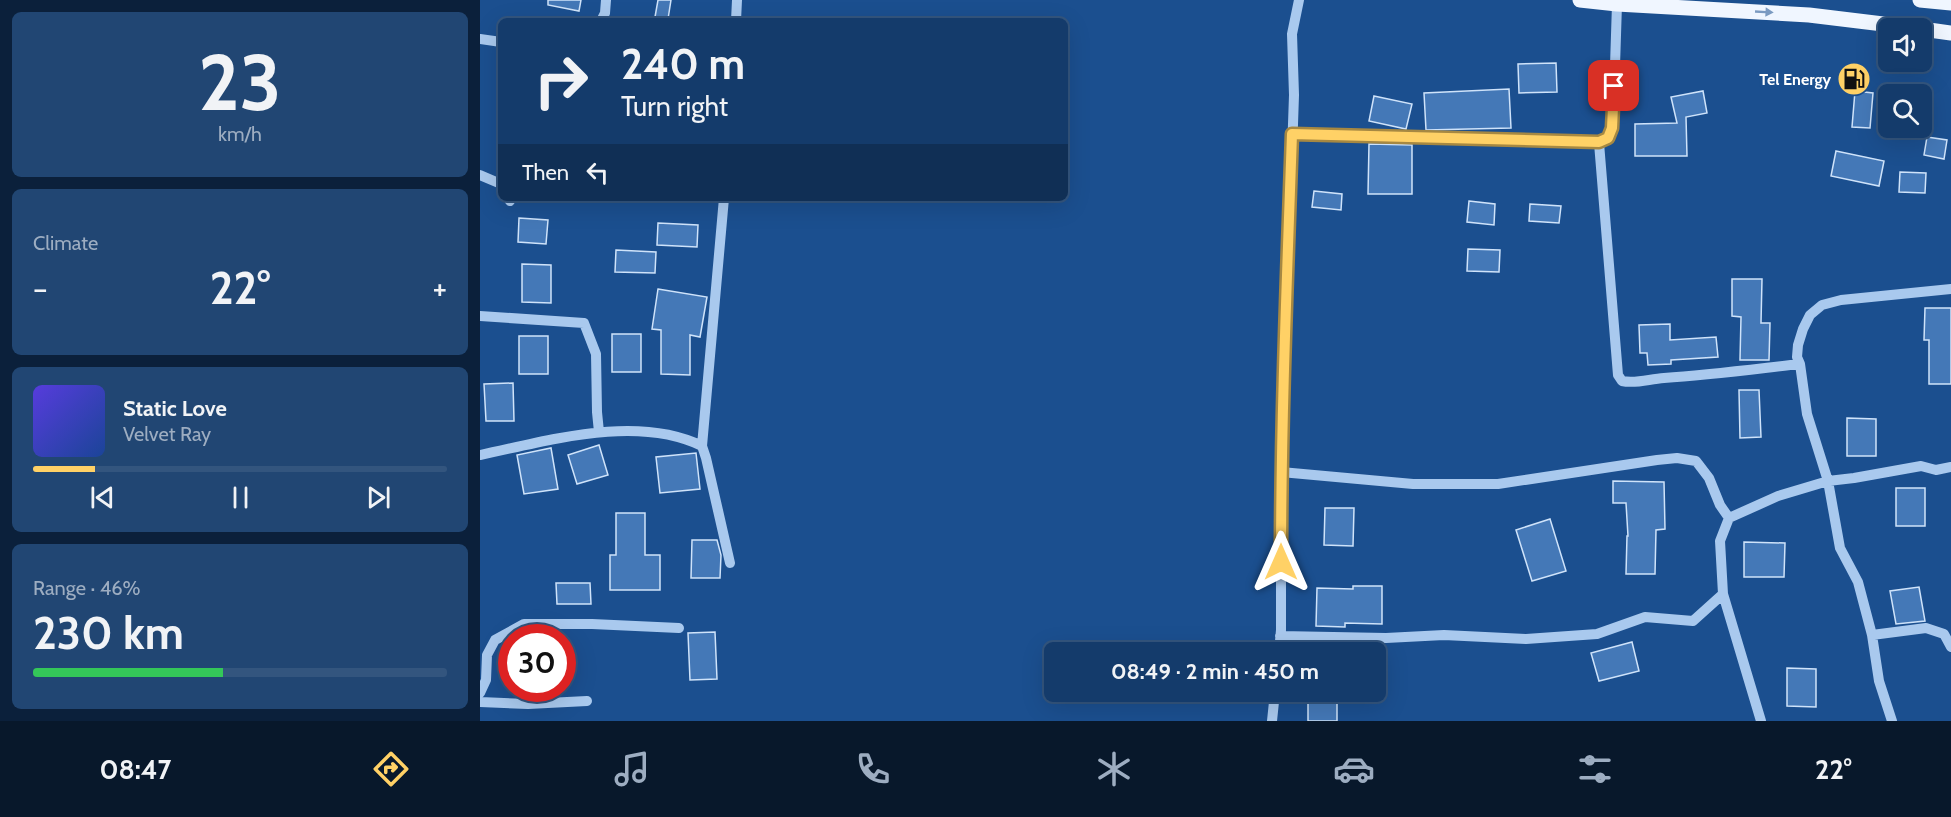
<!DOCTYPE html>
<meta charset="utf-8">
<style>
:root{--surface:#143b6b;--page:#214673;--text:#f1f3f6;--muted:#9dadc1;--line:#33557e;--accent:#ffd166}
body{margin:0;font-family:Cabin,sans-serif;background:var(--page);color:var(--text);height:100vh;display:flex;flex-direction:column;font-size:22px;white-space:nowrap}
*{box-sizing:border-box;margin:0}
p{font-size:20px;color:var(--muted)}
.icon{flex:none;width:33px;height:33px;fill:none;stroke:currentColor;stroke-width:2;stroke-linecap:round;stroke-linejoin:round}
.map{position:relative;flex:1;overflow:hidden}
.panel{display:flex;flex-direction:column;gap:12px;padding:12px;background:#0b203b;width:480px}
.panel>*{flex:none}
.banner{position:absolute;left:18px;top:18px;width:570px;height:183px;border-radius:9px;box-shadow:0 6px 24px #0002,0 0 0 2px var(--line);background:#143b6b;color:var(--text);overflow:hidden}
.tools{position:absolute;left:1398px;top:18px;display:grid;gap:12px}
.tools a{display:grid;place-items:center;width:54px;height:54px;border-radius:9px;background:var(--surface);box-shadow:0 6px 24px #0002,0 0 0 2px var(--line);font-size:30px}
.speed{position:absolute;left:18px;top:624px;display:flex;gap:12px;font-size:30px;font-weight:700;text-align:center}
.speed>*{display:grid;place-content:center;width:78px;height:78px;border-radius:50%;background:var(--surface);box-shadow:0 6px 24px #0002,0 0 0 2px var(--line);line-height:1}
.speed .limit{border:9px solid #d22;background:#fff;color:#111}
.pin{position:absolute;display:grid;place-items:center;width:51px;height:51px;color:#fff;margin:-26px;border-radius:12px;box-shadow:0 3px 9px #0006}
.me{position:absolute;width:66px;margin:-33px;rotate:0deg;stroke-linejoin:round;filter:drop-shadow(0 0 4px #0008)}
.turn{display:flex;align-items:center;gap:21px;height:126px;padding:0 24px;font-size:27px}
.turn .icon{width:78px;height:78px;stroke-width:2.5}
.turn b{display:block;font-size:42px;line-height:51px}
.then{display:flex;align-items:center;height:57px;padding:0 24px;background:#0003;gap:12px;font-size:22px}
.big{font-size:45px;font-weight:800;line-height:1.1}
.panel .tile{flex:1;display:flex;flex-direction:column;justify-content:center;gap:9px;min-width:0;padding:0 21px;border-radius:9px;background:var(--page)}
.panel .dial{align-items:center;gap:0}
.dial b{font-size:78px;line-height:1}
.song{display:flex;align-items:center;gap:18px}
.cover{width:72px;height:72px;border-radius:9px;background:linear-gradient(135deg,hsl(250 70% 55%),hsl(220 70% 35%))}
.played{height:6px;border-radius:3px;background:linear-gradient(90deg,var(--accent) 15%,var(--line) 15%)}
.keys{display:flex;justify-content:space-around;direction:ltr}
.heat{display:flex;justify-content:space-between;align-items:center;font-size:33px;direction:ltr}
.charge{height:9px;border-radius:4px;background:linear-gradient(90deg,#34c759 46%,var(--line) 0)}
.trip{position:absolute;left:564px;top:642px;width:342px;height:60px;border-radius:9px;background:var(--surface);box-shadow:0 6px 24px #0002,0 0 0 2px var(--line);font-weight:800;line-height:60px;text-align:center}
.tabs{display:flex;height:96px;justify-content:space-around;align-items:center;background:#08182b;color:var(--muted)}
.tabs .icon{width:42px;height:42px}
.tabs .current{color:var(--accent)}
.tabs b{font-size:27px;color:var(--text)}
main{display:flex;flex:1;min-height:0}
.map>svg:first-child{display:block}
.building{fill:#4478b7;stroke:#cfe3fa;stroke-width:1.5}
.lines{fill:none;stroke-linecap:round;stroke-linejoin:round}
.minor{stroke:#a9c9ee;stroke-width:10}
.major{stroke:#f0f6ff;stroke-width:15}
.oneway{fill:#7b9ac1}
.route-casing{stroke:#a68842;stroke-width:15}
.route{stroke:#ffd166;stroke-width:10}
.labels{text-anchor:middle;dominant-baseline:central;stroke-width:6;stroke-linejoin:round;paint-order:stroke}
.poi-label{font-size:16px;font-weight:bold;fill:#fff;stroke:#1b4f8f;text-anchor:end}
</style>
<main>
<section class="panel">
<div class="tile dial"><b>23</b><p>km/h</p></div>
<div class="tile"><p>Climate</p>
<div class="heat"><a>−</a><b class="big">22°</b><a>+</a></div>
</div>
<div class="tile">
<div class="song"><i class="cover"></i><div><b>Static Love</b><p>Velvet Ray</p></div></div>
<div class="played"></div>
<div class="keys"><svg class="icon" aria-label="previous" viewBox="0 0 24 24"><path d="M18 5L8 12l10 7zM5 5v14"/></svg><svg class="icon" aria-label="pause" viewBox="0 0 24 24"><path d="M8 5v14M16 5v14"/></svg><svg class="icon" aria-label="next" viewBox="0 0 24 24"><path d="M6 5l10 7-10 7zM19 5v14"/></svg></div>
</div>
<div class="tile"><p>Range · 46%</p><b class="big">230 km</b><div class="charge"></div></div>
</section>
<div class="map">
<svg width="1471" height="721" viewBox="0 0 1471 721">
<rect width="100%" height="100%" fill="#1b4f8f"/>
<!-- building -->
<path class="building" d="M 68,0 L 101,0 L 99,11 L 68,5 Z
M 178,0 L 191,0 L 188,19 L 175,17 Z
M 1076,63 L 1077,92 L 1039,93 L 1038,64 Z
M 1029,89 L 1031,128 L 946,130 L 944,93 Z
M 1223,91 L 1227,113 L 1206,117 L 1207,156 L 1155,156 L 1155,124 L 1197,123 L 1191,97 Z
M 1375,91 L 1393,93 L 1390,128 L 1372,127 Z
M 894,96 L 932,104 L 926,129 L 889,121 Z
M 1447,137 L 1467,140 L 1464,159 L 1444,155 Z
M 889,144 L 932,145 L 932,194 L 888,194 Z
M 1356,151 L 1404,161 L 1399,186 L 1351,176 Z
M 1420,172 L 1446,173 L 1445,193 L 1419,192 Z
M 834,191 L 862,194 L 861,210 L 832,207 Z
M 989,201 L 1015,204 L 1014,225 L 987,222 Z
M 1050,204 L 1081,206 L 1079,223 L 1049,221 Z
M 39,218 L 68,220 L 66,244 L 38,242 Z
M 178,223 L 218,225 L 217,247 L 177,245 Z
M 988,249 L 1020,250 L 1019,272 L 987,271 Z
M 136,250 L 176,252 L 175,273 L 135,272 Z
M 42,264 L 71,265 L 71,303 L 42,302 Z
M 1252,279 L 1282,279 L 1281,323 L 1290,323 L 1289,360 L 1260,360 L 1261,317 L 1252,316 Z
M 178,289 L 227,297 L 220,337 L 210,335 L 210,375 L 181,374 L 181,330 L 172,329 Z
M 1445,308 L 1471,308 L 1471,384 L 1449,384 L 1449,340 L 1444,340 Z
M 1190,324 L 1190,340 L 1236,337 L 1238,357 L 1191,360 L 1191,364 L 1168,365 L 1167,353 L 1160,353 L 1159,325 Z
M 132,334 L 161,334 L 161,372 L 132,372 Z
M 39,336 L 68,336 L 68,374 L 39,374 Z
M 33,383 L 34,421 L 6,421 L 4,384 Z
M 1259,390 L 1279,390 L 1281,437 L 1260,438 Z
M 1367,418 L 1396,419 L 1396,456 L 1367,456 Z
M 119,445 L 128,475 L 97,484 L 88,455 Z
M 71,448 L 78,489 L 44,494 L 37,455 Z
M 216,453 L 220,489 L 180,493 L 176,457 Z
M 1133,481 L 1184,482 L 1185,529 L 1176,530 L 1175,574 L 1146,574 L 1147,536 L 1148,536 L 1146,503 L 1133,503 Z
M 1416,488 L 1445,488 L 1445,526 L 1416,526 Z
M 845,508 L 874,508 L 873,546 L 844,545 Z
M 136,513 L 165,513 L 165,555 L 180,555 L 180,590 L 130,590 L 130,555 L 136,555 Z
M 1070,519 L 1086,571 L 1052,581 L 1036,530 Z
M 212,540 L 237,540 L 241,555 L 240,578 L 211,578 Z
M 1264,542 L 1305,543 L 1304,577 L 1264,577 Z
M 76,583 L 110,583 L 111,604 L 77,604 Z
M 873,586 L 902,586 L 902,624 L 865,623 L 865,627 L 836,626 L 837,588 L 873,589 Z
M 1439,587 L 1445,621 L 1416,624 L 1410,591 Z
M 235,632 L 237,679 L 210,680 L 208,633 Z
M 1152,642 L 1159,671 L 1119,681 L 1111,653 Z
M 1307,668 L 1336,669 L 1336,707 L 1307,706 Z
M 828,692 L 857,692 L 857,721 L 828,721 Z"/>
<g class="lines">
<!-- minor -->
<path class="minor" d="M 121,21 L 125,13 L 126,0
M 256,21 L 257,0
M 0,39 L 21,42
M 812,134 L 1119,143 L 1128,138 L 1133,128 L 1137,4
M 1119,143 L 1138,375 L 1142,381 C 1156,384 1169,379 1184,378 C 1230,375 1275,369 1320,364
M 0,175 L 21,184
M 28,198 L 30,201
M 1471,289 L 1361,300 L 1342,305 L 1330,315 L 1323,329 L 1318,345 L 1317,357 L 1320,364 L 1327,414 L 1348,481 L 1360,548 L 1378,582 L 1392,635 L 1446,628 L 1464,634 L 1471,647
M 0,316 L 104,323 L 116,354 L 117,412 L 119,432
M 222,446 L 244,198
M 0,455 C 68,441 156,414 222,446 L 226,458 L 250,563
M 801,472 L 933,484 L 1018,484 L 1177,460 L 1197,458 L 1216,461 L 1229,478 L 1240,505 L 1249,518
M 1392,635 L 1399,681 L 1412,721
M 800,636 L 906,638 L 964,635 L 1046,639 L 1117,634 L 1165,617 L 1213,621 L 1243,594
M 799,652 L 801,630 L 801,472 L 814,95 L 812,34 L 819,0
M 0,693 L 6,680 L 7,655 L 15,640 L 44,624 L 112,624 L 199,628
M 0,702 L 48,704 L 107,701
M 792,721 L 795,692
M 1281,721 L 1243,594 L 1240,541 L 1249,518 L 1298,496 L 1348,481 L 1374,478 L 1441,466 L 1456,470 L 1471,467"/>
<!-- major -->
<path class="major" d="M 1100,0 L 1137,4 L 1329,15 L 1436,28
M 1440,0 L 1471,3
M 1442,29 L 1471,33"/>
</g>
<!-- one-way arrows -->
<defs><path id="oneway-solid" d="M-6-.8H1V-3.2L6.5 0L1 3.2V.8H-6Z" transform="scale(1.5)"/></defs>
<use class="oneway" href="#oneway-solid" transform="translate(1284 12) rotate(3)"/>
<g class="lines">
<!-- route casing -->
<g class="route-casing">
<path id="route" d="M 801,562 C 801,419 807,277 812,134 L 1119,142 L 1128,138 L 1132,128 L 1134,86"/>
</g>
<!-- route -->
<use href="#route" class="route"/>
</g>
<!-- icons -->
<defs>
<g id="fuel-disc" transform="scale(1.725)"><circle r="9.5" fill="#ffd166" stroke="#1b4f8f"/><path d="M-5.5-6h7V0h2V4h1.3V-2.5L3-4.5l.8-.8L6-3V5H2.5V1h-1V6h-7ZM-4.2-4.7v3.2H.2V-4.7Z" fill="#111"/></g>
</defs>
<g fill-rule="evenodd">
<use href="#fuel-disc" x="1374" y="79"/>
</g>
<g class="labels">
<!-- poi labels -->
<g class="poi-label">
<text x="1351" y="79">Tel Energy</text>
</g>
</g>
</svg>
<div class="tools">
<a><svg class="icon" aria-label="sound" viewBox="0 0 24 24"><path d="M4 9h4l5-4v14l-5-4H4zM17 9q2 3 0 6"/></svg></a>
<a><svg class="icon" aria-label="search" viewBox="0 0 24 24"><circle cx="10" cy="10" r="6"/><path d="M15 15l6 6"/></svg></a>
</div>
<div class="speed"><div class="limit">30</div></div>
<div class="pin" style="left:1134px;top:86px;background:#d93025"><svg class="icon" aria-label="arrive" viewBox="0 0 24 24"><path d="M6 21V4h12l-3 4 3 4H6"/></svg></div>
<svg class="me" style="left:801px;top:562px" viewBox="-20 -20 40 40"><path d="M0-17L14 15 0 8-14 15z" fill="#ffd166" stroke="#fff" stroke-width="4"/></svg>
<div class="trip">08:49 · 2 min · 450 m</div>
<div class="banner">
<div class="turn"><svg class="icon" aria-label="right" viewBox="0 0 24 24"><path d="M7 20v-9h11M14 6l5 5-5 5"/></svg><div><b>240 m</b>Turn right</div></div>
<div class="then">Then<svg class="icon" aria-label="left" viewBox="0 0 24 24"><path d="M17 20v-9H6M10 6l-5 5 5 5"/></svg></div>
</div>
</div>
</main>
<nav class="tabs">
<b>08:47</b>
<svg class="icon current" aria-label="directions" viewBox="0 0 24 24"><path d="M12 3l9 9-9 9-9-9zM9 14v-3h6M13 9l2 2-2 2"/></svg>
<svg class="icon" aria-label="music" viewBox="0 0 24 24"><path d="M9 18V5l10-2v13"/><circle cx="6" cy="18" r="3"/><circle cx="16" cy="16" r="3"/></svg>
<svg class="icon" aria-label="phone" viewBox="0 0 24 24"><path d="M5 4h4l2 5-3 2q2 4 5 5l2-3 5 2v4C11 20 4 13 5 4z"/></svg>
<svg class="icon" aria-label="climate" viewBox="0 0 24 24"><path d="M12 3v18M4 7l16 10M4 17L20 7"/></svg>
<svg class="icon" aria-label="car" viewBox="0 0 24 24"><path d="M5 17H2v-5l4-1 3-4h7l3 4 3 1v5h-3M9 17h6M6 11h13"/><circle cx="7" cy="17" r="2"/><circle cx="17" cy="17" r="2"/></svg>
<svg class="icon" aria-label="filters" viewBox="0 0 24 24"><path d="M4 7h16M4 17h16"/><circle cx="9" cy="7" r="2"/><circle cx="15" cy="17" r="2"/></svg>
<b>22°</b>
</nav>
